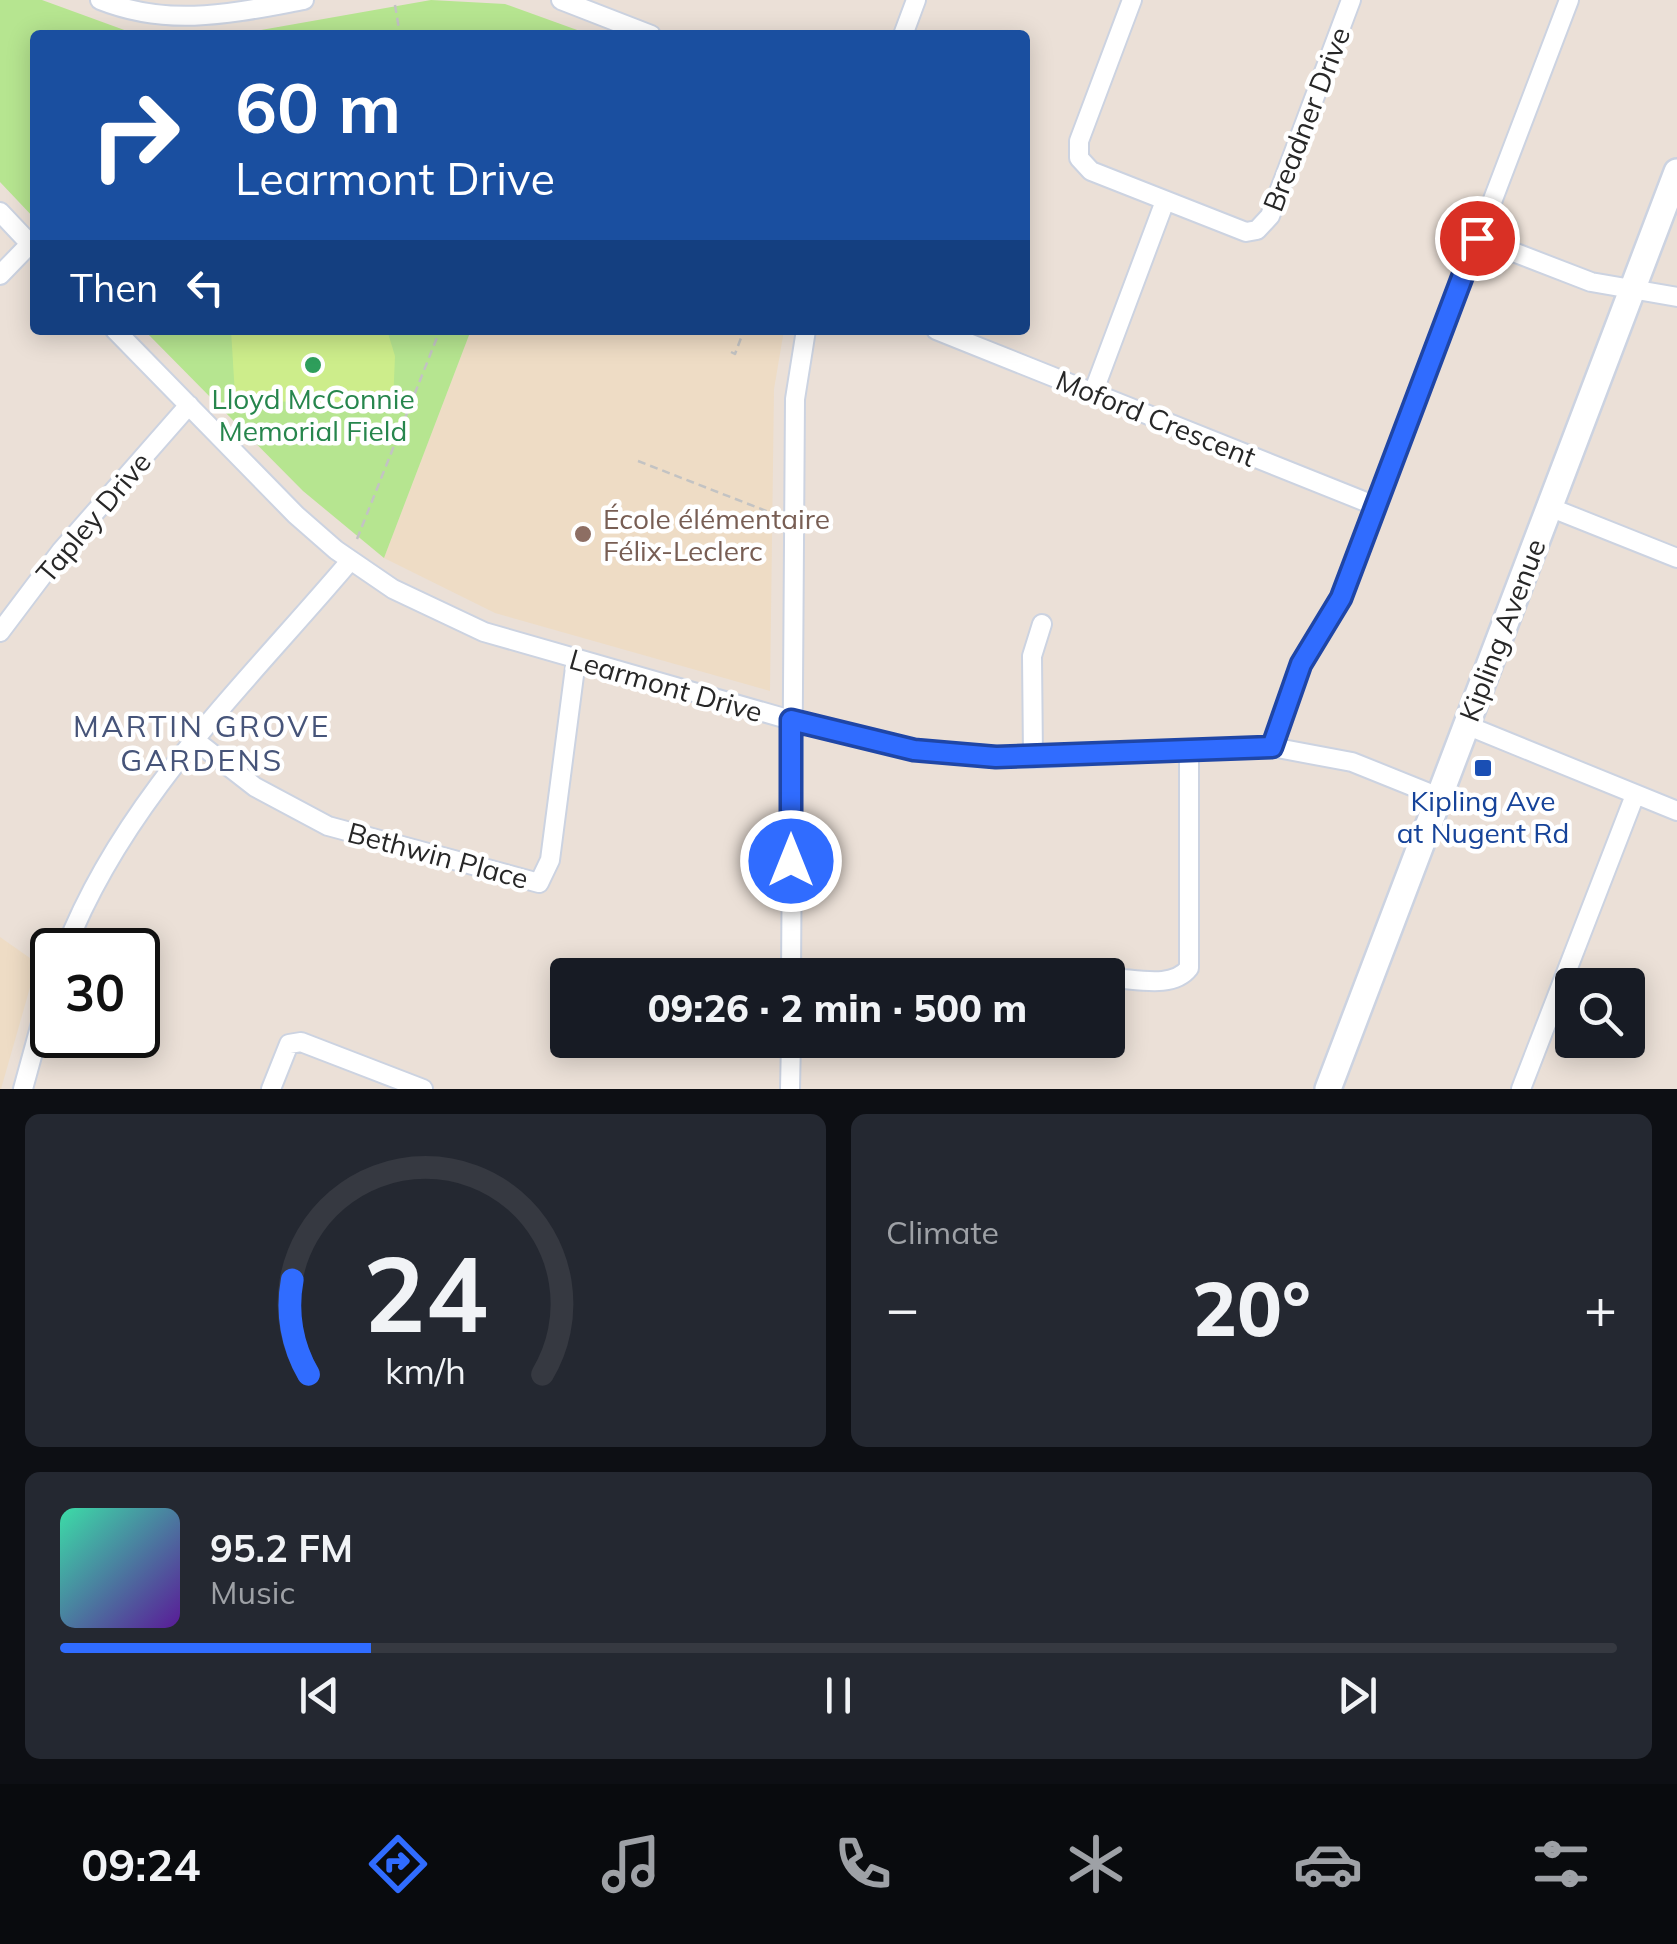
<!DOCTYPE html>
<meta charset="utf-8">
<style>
:root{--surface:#171b24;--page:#242831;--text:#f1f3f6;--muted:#9ea1a6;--line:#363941;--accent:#306cff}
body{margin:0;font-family:Mulish,sans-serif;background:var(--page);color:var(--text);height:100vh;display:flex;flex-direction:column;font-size:38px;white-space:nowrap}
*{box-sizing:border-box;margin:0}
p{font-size:32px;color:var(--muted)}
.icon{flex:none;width:55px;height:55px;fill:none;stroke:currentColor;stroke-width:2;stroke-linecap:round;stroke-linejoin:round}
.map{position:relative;height:1089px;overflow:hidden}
.details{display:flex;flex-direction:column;gap:25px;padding:25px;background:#0d0f14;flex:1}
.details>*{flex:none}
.top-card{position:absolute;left:30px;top:30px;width:1000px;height:305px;border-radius:10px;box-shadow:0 5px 25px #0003;background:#1a4fa0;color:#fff;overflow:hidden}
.fabs{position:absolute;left:1555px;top:968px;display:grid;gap:20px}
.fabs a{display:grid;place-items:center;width:90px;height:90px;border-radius:10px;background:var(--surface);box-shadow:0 5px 25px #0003;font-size:50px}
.speed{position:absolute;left:30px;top:928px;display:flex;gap:20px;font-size:50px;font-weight:700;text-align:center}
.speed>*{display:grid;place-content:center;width:130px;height:130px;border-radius:50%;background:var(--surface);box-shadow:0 5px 25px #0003;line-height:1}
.speed .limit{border:5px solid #111;border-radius:15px;background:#fff;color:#111}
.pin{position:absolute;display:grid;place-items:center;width:85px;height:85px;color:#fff;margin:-42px;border:5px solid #fff;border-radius:50%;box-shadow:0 2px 10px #0007}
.me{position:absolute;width:110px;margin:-55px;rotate:0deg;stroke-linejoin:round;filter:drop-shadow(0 0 8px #0008)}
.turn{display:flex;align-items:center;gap:35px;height:210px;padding:0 40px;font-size:45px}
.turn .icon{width:130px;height:130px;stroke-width:2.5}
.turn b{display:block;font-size:70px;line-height:85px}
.then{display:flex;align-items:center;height:95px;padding:0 40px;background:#0003;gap:20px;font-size:38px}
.big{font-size:75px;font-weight:800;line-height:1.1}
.details .tile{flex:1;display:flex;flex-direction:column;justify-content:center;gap:15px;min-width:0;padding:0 35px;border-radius:15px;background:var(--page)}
.details .dial{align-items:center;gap:0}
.dial svg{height:260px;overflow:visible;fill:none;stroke:var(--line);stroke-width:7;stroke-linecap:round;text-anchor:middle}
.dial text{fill:var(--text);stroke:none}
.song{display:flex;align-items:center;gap:30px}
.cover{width:120px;height:120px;border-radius:15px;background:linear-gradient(135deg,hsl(160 70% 55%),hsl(270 70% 35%))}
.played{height:10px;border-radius:5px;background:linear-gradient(90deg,var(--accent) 20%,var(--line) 20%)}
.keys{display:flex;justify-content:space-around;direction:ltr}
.heat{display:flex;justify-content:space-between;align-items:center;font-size:55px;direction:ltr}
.details .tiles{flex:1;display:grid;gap:25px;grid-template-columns:1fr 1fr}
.tile:last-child{grid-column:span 2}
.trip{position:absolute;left:550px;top:958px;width:575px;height:100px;border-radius:10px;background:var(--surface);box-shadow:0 5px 25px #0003;font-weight:800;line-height:100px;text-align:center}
.tab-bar{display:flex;height:160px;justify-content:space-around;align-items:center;background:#090b0e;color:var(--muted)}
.tab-bar .icon{width:70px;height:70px}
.tab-bar .current{color:var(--accent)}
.tab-bar b{font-size:45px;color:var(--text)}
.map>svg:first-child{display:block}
.education{fill:#eedcc5}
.green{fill:#b6e590}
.pitch{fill:#cded8b}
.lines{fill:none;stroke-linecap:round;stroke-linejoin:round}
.street-casing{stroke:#ccd3e1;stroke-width:22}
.secondary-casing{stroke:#ccd3e1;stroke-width:30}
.path{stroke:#c3c3c3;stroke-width:2.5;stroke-dasharray:8 5;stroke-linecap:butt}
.street{stroke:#fff;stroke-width:18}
.secondary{stroke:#fff;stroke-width:25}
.route-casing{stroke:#1f46a6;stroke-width:25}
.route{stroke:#306cff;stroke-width:18}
.leisure-dot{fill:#2e9e5b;stroke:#fff;stroke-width:4}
.education-dot{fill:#8d6e63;stroke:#fff;stroke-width:4}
.transit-dot{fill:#1a4fb4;stroke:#fff;stroke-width:4}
.labels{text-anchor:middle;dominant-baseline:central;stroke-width:9;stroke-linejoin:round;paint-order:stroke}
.street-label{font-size:28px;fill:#272727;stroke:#fff}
.leisure-label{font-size:28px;fill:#27864d;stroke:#fff}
.education-label{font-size:28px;fill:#785e54;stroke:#fff;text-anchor:start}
.transit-label{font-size:28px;fill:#164399;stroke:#fff}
.neighbourhood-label{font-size:30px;letter-spacing:2.5px;fill:#465479;stroke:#fff}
</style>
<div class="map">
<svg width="1677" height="1089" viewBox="0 0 1677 1089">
<rect width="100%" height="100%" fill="#ebe0d7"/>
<!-- education -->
<path class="education" d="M 471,330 L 784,330 L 774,389 L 770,691 L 495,613 L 384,558 Z
M 0,937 L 37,963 L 1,1089 L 0,1089 Z"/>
<!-- green -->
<path class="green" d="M 0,0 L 42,0 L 138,35 L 35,35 L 35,219 L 0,182 Z
M 431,0 L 505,4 L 591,35 L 233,35 Z
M 144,330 L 471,330 L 384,558 L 303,491 Z"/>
<!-- pitch -->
<path class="pitch" d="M 231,330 L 387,330 L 395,356 L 393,403 L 242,401 L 235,395 Z"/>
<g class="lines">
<!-- street casing -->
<g class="street-casing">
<path id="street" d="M 100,0 C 170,28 233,13 304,0
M 561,0 L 651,35
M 1132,0 L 1079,141 L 1079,158 L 1091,171 L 1246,232 L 1257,230 L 1270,216 L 1351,0
M 903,35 L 916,0
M 0,212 L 35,249
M 1477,238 L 1591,282 L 1677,297
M 0,275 L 30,244
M 115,330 L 296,515 L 336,550 L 393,589 L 484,632 L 791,720 L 914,750 L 1033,758 L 1272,747 L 1352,762 L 1439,797
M 936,330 L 1376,506
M 1093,393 L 1165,201
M 1549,507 L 1677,558
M 0,632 L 61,551 L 189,405
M 1466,725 L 1677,811
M 196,741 L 255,787 L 328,826 L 539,883 L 550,860 L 576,660
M 1272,747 L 1301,664 L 1341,598 L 1569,0
M 1033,758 L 1032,656 L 1042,624
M 65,950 C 124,798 246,684 350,561
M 791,975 L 795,399 L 806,330
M 1108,978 C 1133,978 1172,990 1189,968 L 1189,752
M 23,1089 L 52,983
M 271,1089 L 289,1044 L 301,1042 L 423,1089
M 790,1089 L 791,1040
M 1521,1089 L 1635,795"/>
</g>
<!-- secondary casing -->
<g class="secondary-casing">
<path id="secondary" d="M 1328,1089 L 1677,172"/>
</g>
<!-- path -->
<path class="path" d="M 395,5 L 400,35
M 776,330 L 785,333
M 731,352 L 735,354 L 744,330
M 638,461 L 774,514
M 357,539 L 440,330"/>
<!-- street -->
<use href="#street" class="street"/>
<!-- secondary -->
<use href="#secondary" class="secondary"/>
</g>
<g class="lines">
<!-- route casing -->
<g class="route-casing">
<path id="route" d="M 791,861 L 791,720 L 914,750 L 996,757 L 1272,747 L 1301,664 L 1341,598 L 1477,238"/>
</g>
<!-- route -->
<use href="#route" class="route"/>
</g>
<!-- markers -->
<circle class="leisure-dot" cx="313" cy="365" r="10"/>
<circle class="education-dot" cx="583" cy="534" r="10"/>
<rect class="transit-dot" x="1473" y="758" width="20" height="20" rx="5"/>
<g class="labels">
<!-- street labels -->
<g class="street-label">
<text transform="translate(1306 119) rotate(-69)">Breadner Drive</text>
<text transform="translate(1156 418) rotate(22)">Moford Crescent</text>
<text transform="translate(93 517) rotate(-50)">Tapley Drive</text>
<text transform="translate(1502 630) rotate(-69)">Kipling Avenue</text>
<text transform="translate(666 685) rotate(16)">Learmont Drive</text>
<text transform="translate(438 855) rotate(15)">Bethwin Place</text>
</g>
<!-- leisure labels -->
<g class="leisure-label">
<text x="313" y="398">Lloyd McConnie<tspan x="313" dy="32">Memorial Field</tspan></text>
</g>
<!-- education labels -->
<g class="education-label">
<text x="603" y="518">École élémentaire<tspan x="603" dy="32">Félix-Leclerc</tspan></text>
</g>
<!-- transit labels -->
<g class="transit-label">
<text x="1483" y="800">Kipling Ave<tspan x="1483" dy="32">at Nugent Rd</tspan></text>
</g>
<!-- neighbourhood labels -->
<g class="neighbourhood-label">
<text x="202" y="726">MARTIN GROVE<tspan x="202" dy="34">GARDENS</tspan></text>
</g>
</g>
</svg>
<div class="fabs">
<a><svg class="icon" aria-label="search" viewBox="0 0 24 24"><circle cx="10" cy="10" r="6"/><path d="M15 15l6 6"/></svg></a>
</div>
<div class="speed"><div class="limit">30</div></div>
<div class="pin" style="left:1477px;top:238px;background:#d93025"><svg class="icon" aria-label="arrive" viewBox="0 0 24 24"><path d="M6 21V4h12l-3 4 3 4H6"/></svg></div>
<svg class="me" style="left:791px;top:861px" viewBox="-20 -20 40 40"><circle r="17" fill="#306cff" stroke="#fff" stroke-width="3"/><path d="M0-11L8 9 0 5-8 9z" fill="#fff"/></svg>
<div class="trip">09:26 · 2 min · 500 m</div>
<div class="top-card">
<div class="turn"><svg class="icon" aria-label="right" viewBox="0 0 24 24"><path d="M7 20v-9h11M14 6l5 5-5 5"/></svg><div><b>60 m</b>Learmont Drive</div></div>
<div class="then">Then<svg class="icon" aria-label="left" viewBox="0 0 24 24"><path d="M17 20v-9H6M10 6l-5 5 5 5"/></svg></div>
</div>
</div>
<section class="details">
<div class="tiles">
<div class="tile dial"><svg viewBox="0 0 100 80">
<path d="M14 69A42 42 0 1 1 86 69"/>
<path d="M14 69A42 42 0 0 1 9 40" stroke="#306cff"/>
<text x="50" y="56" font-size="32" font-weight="700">24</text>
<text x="50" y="72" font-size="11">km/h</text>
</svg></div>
<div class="tile"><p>Climate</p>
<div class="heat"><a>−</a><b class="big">20°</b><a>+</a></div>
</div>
<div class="tile">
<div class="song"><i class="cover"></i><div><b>95.2 FM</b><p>Music</p></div></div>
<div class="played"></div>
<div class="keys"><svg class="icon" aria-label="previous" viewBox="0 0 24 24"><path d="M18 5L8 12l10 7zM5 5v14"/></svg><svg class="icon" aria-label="pause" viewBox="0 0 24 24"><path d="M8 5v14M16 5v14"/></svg><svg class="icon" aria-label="next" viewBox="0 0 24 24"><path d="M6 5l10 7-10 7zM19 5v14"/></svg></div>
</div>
</div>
</section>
<nav class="tab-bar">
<b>09:24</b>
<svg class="icon current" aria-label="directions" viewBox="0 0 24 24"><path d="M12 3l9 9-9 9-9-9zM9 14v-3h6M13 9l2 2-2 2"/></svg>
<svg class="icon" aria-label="music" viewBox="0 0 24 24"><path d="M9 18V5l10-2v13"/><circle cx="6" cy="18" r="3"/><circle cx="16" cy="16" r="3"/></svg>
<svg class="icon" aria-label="phone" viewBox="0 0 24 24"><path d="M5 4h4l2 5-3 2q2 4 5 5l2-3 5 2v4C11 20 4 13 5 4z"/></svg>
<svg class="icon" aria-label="climate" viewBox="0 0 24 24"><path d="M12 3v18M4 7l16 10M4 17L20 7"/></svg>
<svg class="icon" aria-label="car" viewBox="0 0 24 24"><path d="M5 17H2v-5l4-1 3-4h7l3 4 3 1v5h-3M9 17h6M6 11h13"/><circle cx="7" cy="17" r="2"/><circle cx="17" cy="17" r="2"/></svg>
<svg class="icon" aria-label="filters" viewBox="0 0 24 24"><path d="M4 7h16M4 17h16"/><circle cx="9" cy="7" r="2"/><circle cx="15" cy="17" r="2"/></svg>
</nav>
